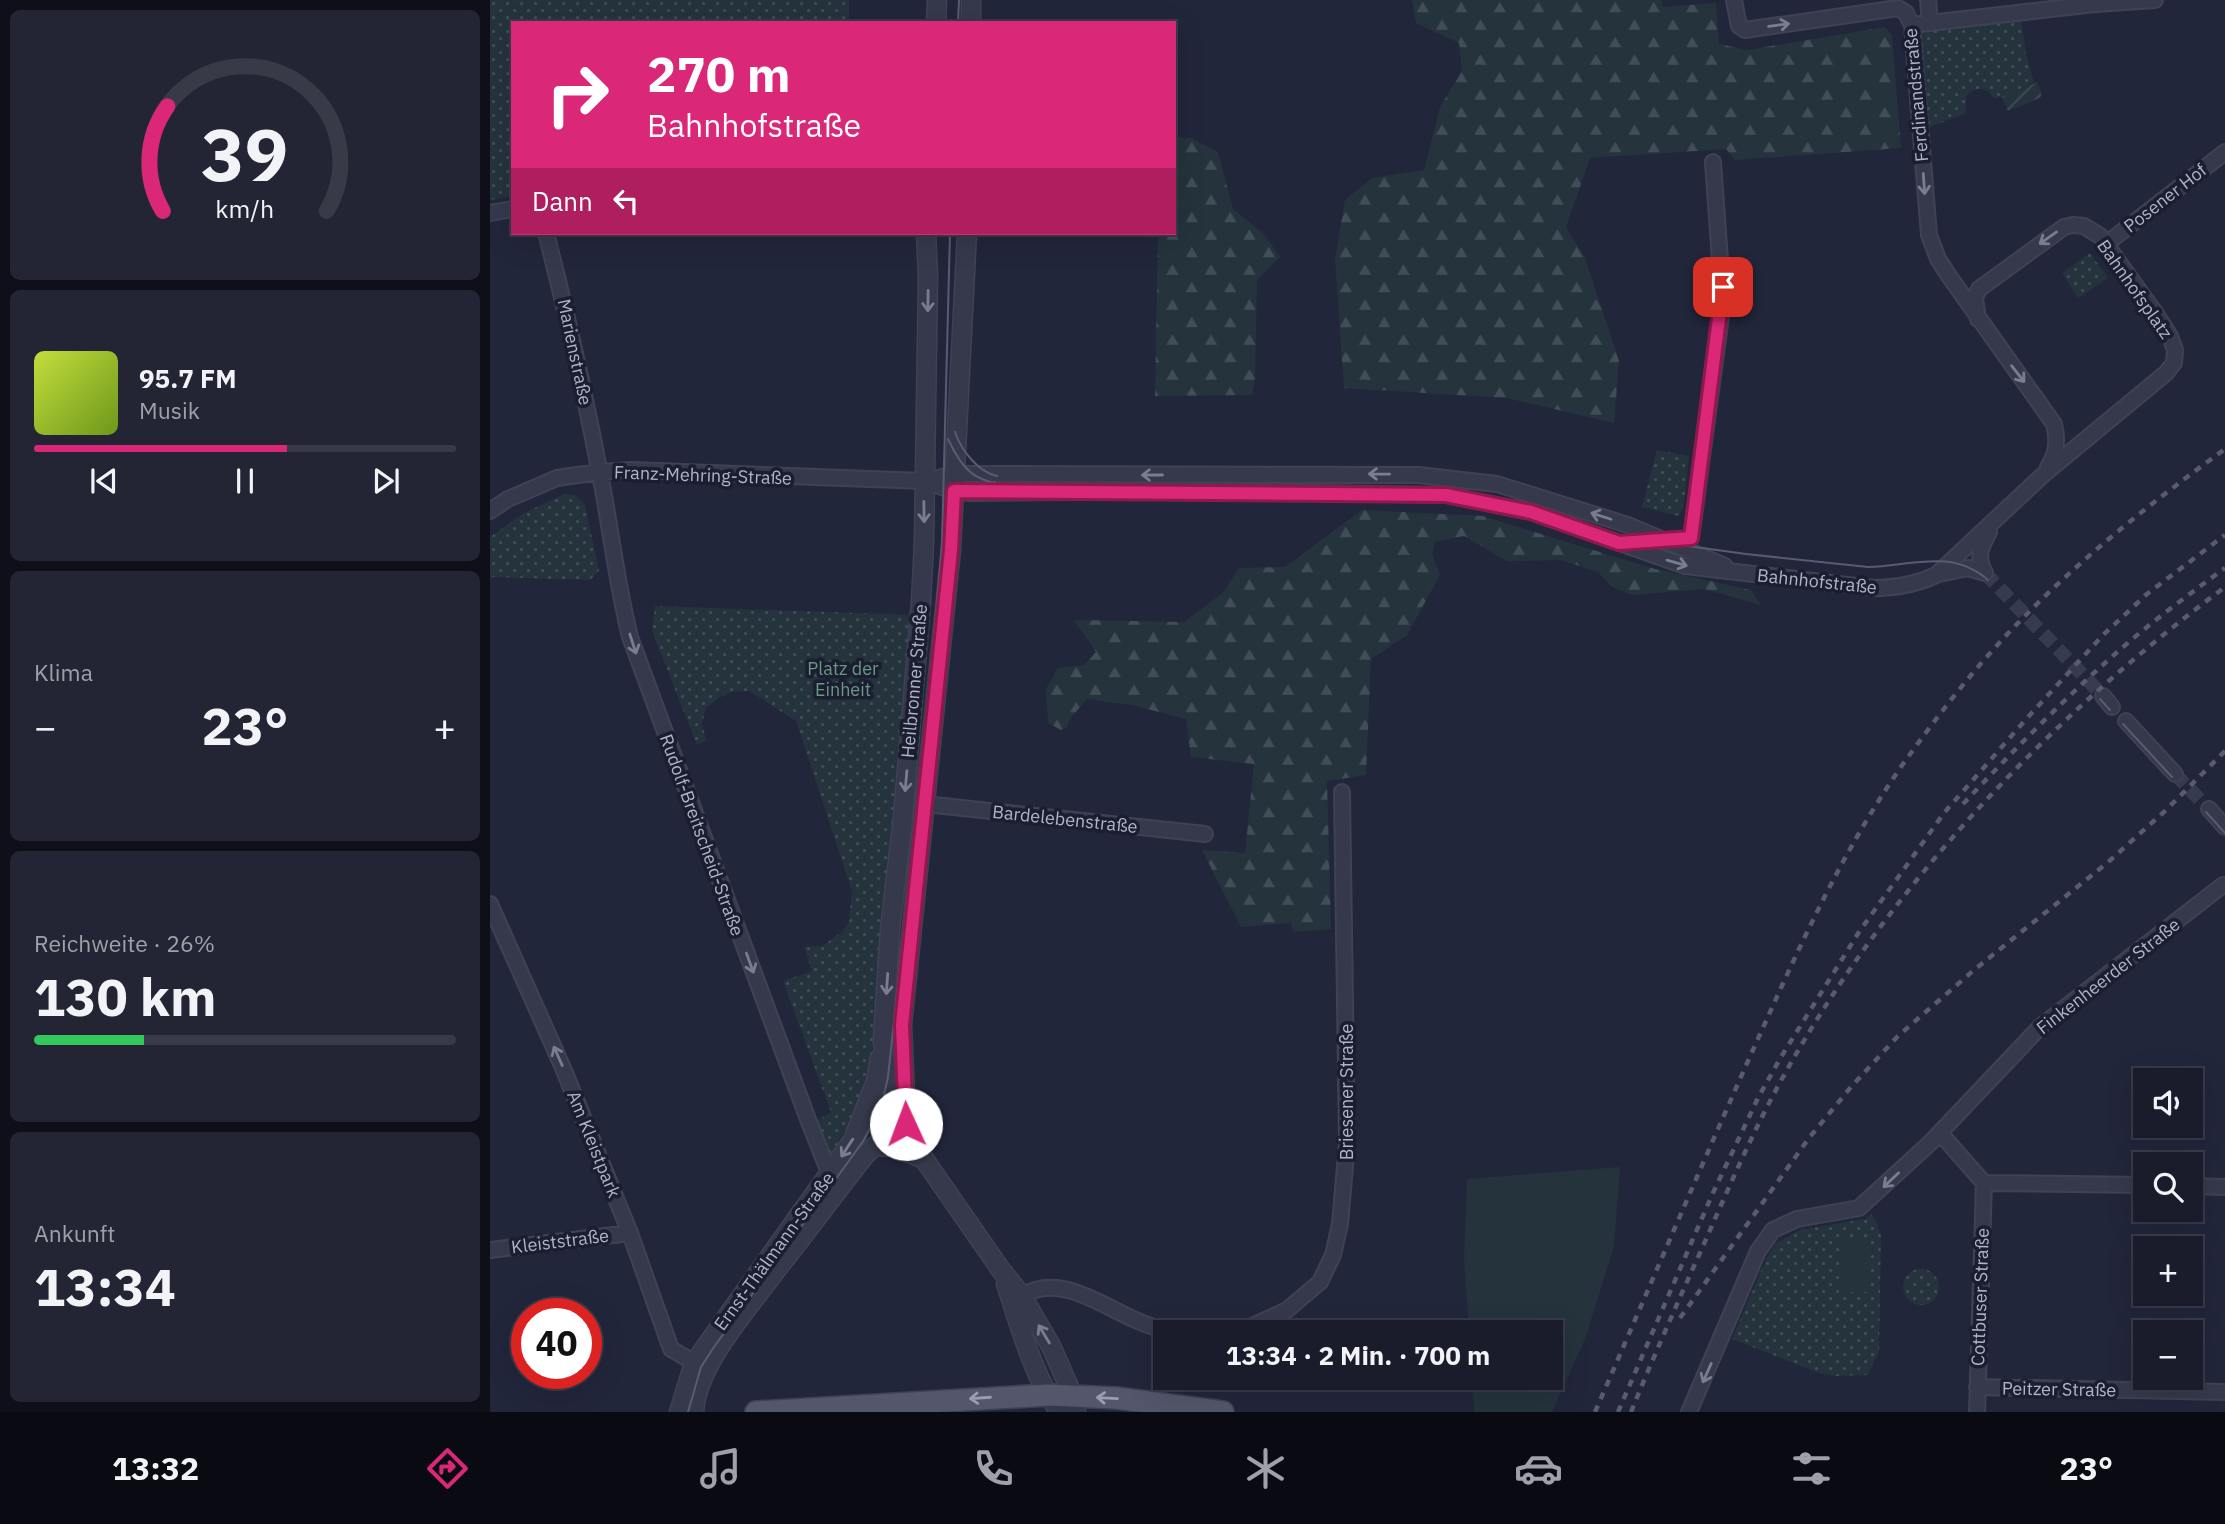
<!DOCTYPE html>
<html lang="de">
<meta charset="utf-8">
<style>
:root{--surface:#1a1c2c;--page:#232534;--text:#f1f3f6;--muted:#9fa1a9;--line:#383a48;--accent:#db2777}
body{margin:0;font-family:"IBM Plex Sans",sans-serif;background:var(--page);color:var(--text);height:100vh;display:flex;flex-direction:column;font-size:26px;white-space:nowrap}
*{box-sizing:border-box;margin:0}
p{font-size:23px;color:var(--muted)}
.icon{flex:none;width:38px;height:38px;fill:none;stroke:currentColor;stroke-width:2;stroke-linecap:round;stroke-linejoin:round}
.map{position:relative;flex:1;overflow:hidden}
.side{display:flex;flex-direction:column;gap:10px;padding:10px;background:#0e0f18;width:490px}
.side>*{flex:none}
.guide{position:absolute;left:21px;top:21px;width:665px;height:214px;border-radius:0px;box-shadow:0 7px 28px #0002,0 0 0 2px var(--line);background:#db2777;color:#fff;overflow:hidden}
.controls{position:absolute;left:1643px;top:1068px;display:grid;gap:14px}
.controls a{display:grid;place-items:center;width:70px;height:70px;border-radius:0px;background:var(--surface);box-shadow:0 7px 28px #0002,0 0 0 2px var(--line);font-size:35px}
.speed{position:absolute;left:21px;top:1298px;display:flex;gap:14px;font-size:35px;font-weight:700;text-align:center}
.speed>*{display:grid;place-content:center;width:91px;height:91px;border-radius:50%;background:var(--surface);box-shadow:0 7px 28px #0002,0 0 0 2px var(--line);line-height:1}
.speed .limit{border:10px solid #d22;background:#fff;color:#111}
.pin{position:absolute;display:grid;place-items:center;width:60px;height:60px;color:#fff;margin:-30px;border-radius:14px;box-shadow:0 4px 10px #0006}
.me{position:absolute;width:77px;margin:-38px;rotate:358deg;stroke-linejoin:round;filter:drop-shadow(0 0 5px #0008)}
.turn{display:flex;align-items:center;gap:24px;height:147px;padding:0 21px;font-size:32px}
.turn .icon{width:91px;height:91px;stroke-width:2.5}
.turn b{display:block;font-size:49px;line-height:60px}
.then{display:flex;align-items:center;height:66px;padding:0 21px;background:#0003;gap:14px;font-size:26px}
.big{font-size:52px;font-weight:800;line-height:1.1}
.side .tile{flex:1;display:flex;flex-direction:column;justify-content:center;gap:10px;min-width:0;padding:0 24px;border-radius:10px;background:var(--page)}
.side .dial{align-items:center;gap:0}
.dial svg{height:182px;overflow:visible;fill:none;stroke:var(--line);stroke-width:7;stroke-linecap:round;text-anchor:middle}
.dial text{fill:var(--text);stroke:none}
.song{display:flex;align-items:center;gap:21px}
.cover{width:84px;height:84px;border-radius:10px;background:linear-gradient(135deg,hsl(70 70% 55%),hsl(80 70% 35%))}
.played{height:7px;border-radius:4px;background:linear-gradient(90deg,var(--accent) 60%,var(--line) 60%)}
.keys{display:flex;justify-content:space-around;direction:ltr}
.heat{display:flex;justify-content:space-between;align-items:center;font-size:38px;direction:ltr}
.charge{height:10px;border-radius:5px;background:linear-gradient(90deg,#34c759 26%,var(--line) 0)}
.trip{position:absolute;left:663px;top:1320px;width:410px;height:70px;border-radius:0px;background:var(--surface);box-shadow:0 7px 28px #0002,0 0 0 2px var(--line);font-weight:800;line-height:70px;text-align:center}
.dock{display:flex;height:112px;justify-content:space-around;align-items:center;background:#0a0b12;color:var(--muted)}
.dock .icon{width:49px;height:49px}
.dock .on{color:var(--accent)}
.dock b{font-size:32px;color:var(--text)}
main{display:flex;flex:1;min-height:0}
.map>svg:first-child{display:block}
.grass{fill:url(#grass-dots)}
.forest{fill:url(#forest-firs)}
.garden{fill:url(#garden-furrows)}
.pitch{fill:#24333c}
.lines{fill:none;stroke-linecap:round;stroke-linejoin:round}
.minor-tunnel{stroke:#373b50;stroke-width:14;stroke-dasharray:14 7;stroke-linecap:butt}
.minor-casing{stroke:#3f4254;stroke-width:18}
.tertiary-casing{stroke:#3f4254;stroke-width:21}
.primary-casing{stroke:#3f4254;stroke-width:24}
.minor{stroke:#36394c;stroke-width:14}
.tertiary{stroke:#36394c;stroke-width:18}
.primary{stroke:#54576c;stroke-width:21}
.tram{stroke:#585b73;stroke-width:2}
.rail{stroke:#585b73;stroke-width:4.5;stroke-dasharray:7 7;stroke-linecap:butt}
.oneway{stroke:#7a7c90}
.oneway2{stroke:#9a9cb0}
.route-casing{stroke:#8e194d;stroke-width:18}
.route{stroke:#db2777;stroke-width:12}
.labels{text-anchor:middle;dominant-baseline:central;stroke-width:7;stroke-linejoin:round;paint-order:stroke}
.street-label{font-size:18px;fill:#b1b3c7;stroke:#1b1e30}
.park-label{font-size:18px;fill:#689981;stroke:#1b1e30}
</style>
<main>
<section class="side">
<div class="tile dial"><svg viewBox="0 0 100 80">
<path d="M14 69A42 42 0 1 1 86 69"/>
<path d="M14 69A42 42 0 0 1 16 23" stroke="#db2777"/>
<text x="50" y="56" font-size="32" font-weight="700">39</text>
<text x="50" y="72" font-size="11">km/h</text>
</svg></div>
<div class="tile">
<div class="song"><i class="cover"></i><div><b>95.7 FM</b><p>Musik</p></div></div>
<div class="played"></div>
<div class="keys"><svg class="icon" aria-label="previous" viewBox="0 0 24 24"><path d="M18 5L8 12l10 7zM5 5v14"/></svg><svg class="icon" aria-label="pause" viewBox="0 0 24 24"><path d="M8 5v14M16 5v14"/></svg><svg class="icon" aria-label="next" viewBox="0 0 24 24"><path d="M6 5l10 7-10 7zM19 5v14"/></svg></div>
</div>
<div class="tile"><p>Klima</p>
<div class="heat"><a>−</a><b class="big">23°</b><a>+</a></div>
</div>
<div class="tile"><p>Reichweite · 26%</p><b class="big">130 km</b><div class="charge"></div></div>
<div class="tile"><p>Ankunft</p><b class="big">13:34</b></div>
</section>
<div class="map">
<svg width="1735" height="1412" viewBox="0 0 1735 1412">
<defs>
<pattern id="grass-dots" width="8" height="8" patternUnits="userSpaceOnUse" patternTransform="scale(1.75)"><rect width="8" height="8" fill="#24333c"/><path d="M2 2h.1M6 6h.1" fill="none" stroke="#414e57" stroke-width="1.8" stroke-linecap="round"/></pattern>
<pattern id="forest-firs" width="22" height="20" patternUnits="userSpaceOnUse" patternTransform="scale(1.75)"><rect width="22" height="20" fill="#24333c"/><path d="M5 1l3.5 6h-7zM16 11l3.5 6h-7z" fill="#414e57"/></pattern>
<pattern id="garden-furrows" width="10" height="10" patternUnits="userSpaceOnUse" patternTransform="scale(1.75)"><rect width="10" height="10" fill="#24333c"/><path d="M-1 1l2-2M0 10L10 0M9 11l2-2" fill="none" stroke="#414e57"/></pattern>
</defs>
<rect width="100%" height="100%" fill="#22263b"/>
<!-- grass -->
<path class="grass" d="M 0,0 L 359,0 L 359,23 L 23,23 L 23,196 L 0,200 Z
M 1531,17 L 1536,54 L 1544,83 L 1512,97 L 1504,98 C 1496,86 1486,86 1476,96 L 1476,113 L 1437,128 L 1427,28 Z
M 1600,253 L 1618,278 L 1588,298 L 1572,273 Z
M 1167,450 L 1199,456 L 1194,504 L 1189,516 L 1152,507 Z
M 75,494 L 85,495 L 95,505 L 109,571 L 100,580 L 0,577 L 0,537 L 34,513 Z
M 165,606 L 422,615 L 383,1046 L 372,1091 L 360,1123 L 340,1156 L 325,1122 L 341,1112 L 293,981 L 322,971 L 314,947 L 332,946 L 353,931 L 359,922 L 362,891 L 306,721 L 259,691 L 242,692 L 228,698 L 216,708 L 212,723 L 216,741 L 207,745 L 162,631 Z
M 1381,1214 L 1386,1221 L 1391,1236 L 1389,1351 L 1378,1375 L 1346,1376 L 1329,1373 L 1242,1339 L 1276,1259 L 1286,1243 L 1310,1230 L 1375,1219 Z
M1413 1287a18 18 0 1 1 36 0a18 18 0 1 1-36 0Z"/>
<!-- forest -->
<path class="forest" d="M 922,0 L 1171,0 L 1173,7 L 1226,3 L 1229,44 L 1258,50 L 1394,27 L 1402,35 L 1411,148 L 1245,160 L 1236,149 L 1100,158 L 1076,227 L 1095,258 L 1129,361 L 1124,423 L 1017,398 L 854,388 L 845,259 L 855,200 L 882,178 L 934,170 L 950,107 L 972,71 L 969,43 L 926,23 Z
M 684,137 L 701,138 L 728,152 L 743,209 L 774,234 L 790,257 L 767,280 L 765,380 L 762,395 L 665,396 L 668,233 L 684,233 Z
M 872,510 L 993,516 L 1165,569 L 1261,590 L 1271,605 L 1214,589 L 1142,595 L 1122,587 L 1108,572 L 1071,560 L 1017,561 L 974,536 L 945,542 L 942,555 L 950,575 L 917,635 L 881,659 L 876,775 L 837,781 L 841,929 L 803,932 L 801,923 L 751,927 L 712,850 L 755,853 L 764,764 L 701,757 L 696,719 L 642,705 L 597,699 L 580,719 L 577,727 L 571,730 L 558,723 L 556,689 L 568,668 L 594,665 L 606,652 L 584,620 L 694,622 L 733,593 L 749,568 L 795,567 Z"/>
<!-- garden -->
<path class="garden" d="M 1548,82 L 1552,97 L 1518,111 L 1512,97 Z"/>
<!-- pitch -->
<path class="pitch" d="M 1130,1167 L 1124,1247 L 1095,1339 L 1062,1412 L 984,1412 L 981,1377 L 1060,1377 L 1060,1332 L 979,1332 L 974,1259 L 977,1179 Z
M 1349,1237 L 1381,1237 L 1381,1292 L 1349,1292 Z"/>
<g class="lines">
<!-- minor-tunnel -->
<path class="minor-tunnel" d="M 1495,573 L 1613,696
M 1685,774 L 1719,809"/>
<!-- minor casing -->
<g class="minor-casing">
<path id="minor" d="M 1244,0 L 1249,26 L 1255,30 L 1408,8 L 1416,13 L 1422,25 L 1439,235 L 1448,259 L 1459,276 L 1564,424 C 1568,440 1567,453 1558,467
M 1438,0 L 1440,22
M 1422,25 L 1605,4 L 1665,0
M 0,213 L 23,209
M 56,233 C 78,318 97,403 113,490 C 122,539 128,589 140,637 L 319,1122 L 340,1175 L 344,1179
M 1616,244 L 1735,152
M 435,481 L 465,474 L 480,474 L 929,475 L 1007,484 L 1138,525 L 1235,566
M 0,511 L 18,499 L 67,478 L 109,472 L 141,470 L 434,481 L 464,491 L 480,493 L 695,491 L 956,495 L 1041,512 L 1195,566 L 1383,588 C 1406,588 1425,585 1446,575 L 1554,474 L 1676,373 L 1684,363 L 1685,350 L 1680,336 L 1666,314 L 1610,236 L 1594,226 L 1583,225 L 1574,227 L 1489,289 L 1485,298 L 1488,319
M 1179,540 L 1201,538 L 1233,302 L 1223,162
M 1495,573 C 1486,556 1491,547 1499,532
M 1449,574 L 1478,568 L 1495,573
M 1613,696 L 1622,707
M 1636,721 L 1685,774
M 435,804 L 715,834
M 1719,809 L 1735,827
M 0,904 L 73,1068 L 140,1233 L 181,1349 L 212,1367
M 1450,1133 L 1494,1183 L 1656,1185
M 1701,1186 L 1735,1187
M 0,1250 L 140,1233
M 532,1296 C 572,1270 619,1312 658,1325 C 668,1329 679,1330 690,1332
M 738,1332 L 760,1327 L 797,1310 L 830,1282 L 843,1255 L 850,1224 L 857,1143 L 852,792
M 1487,1387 L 1735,1392
M 1199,1412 L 1268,1251 L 1283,1230 L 1307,1219 L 1369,1208 L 1440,1143 L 1550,1027 L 1733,885
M 1487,1412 L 1494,1183"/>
</g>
<!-- tertiary casing -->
<g class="tertiary-casing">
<path id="tertiary" d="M 446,23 L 447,0
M 481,23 L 481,0
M 436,233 L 438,276 L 434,542 L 431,602 L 413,817 L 400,930 L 393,1038 L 394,1057 L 404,1098 L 434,1159 L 511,1270 L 532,1296 L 561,1346 L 583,1396 L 586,1412
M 416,1117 L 412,1025 L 461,550 L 477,233
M 385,1146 L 404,1147 L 434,1159
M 516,1284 C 527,1317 547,1389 571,1412
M 189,1412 L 204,1363 L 363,1140 L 386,1081 L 390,1058
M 204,1412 C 207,1363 259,1308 287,1269 C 317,1231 346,1192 376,1154 L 397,1135 L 417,1124"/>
</g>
<!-- primary casing -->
<g class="primary-casing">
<path id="primary" d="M 266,1412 L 558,1395 L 626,1398 L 733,1412"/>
</g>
<!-- minor -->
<use href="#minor" class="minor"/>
<!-- tertiary -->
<use href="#tertiary" class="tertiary"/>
<!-- primary -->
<use href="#primary" class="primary"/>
<!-- tram -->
<path class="tram" d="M 468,23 L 469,0
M 465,432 C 471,450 488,472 507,476
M 458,439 C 473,471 484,481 519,486 L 829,487 L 964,491 L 1004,498 L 1123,534 L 1161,541 L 1256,554 L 1378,567 C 1421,566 1461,548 1498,580
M 453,525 C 464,506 481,485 505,482
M 1610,699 L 1620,710
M 1633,724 L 1682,777
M 1716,812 L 1735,833
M 198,1412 L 211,1367 L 224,1347 L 374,1140 L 391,1108 L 398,1077 L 439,696 L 452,543 L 460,233"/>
<!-- rail -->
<path class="rail" d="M 1473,804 C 1522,752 1572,701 1625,654 C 1660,623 1698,595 1735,568
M 1190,1318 L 1319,1138 L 1361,1087 L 1408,1036 L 1484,970 L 1617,863 L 1675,811 L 1735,751
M 1105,1412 C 1156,1295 1206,1178 1258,1061 C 1304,959 1348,857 1413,764 C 1448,715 1486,666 1528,623 C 1591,558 1662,502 1735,449
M 1128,1412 L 1222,1195 L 1268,1098 L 1291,1057 L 1369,932 L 1454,813 L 1538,717 L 1613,635 L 1657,594 L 1735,535
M 1141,1412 C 1165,1353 1191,1295 1217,1237 C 1243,1178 1269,1118 1302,1061 C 1409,875 1564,714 1735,587"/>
</g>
<!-- one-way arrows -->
<defs><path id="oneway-shaft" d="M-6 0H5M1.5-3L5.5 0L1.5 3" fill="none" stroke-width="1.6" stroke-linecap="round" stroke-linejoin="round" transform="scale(1.75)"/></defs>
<g class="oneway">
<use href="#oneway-shaft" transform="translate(1289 25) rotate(-8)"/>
<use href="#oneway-shaft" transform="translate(1434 184) rotate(86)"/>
<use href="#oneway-shaft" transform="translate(1558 238) rotate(145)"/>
<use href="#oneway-shaft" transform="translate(438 301) rotate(91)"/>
<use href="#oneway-shaft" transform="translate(1528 374) rotate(52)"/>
<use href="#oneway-shaft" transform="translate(889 474) rotate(-179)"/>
<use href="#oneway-shaft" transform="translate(662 475) rotate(-180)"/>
<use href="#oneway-shaft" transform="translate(434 512) rotate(89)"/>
<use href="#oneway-shaft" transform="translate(1111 516) rotate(-162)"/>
<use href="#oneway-shaft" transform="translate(1187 563) rotate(16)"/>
<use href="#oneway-shaft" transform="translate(143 644) rotate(72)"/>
<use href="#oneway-shaft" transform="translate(416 781) rotate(95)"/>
<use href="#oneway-shaft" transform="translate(260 963) rotate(70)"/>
<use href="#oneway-shaft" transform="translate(397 984) rotate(94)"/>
<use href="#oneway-shaft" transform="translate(68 1056) rotate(-114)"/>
<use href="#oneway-shaft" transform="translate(357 1148) rotate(123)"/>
<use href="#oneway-shaft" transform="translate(1401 1180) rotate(137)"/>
<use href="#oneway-shaft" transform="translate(554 1334) rotate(-121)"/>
<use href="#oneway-shaft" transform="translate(1217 1373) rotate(114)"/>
</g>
<g class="oneway2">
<use href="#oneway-shaft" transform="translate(490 1398) rotate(176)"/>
<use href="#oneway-shaft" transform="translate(617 1398) rotate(-177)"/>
</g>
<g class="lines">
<!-- route casing -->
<g class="route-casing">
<path id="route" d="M 416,1124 L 412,1025 L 461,550 L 464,491 L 956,495 L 1041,512 L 1129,543 L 1201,538 L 1233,287"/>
</g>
<!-- route -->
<use href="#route" class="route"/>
</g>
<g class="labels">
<!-- street labels -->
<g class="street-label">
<text transform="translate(1426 95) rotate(-95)">Ferdinandstraße</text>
<text transform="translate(1675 198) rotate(-38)">Posener Hof</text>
<text transform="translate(1645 289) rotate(55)">Bahnhofsplatz</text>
<text transform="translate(85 352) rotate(78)">Marienstraße</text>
<text transform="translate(213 475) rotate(2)">Franz-Mehring-Straße</text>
<text transform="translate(1327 581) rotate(6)">Bahnhofstraße</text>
<text transform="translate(424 681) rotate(-85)">Heilbronner Straße</text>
<text transform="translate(575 819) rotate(6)">Bardelebenstraße</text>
<text transform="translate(212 835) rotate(70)">Rudolf-Breitscheid-Straße</text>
<text transform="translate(1618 976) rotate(-38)">Finkenheerder Straße</text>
<text transform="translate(856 1092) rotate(-90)">Briesener Straße</text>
<text transform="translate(104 1144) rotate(68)">Am Kleistpark</text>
<text transform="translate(70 1241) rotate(-7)">Kleiststraße</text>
<text transform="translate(284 1251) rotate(-54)">Ernst-Thälmann-Straße</text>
<text transform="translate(1490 1297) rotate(-88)">Cottbuser Straße</text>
<text transform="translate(1569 1389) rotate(1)">Peitzer Straße</text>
</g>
<!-- park labels -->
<g class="park-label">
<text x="353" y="668">Platz der<tspan x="353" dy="21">Einheit</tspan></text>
</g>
</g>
</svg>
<div class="controls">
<a><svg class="icon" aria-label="sound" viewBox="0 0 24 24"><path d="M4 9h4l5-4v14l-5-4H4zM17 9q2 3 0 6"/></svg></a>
<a><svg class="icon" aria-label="search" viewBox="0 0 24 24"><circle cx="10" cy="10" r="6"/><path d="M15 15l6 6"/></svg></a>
<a>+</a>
<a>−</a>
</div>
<div class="speed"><div class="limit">40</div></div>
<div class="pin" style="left:1233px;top:287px;background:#d93025"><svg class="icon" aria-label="arrive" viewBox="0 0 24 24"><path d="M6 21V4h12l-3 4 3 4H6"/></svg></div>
<svg class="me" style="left:416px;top:1124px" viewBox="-20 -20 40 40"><circle r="19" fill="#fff"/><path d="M0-13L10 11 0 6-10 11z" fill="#db2777"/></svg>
<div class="trip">13:34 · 2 Min. · 700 m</div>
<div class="guide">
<div class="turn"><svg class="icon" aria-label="right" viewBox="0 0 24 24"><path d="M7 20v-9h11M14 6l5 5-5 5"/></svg><div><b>270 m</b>Bahnhofstraße</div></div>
<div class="then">Dann<svg class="icon" aria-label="left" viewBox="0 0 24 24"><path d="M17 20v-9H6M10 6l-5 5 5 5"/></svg></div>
</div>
</div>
</main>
<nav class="dock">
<b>13:32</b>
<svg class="icon on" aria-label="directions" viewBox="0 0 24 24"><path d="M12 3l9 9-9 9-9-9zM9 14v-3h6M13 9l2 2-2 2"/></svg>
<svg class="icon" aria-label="music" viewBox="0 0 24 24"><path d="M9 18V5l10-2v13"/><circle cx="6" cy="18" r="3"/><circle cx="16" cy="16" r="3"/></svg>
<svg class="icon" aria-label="phone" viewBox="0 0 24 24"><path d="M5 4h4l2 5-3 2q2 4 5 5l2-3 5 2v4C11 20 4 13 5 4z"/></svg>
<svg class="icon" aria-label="climate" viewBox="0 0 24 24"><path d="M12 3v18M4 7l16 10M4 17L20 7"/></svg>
<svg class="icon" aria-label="car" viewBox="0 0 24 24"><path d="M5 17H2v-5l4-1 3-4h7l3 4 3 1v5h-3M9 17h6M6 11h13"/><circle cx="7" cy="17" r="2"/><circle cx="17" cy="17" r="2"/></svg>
<svg class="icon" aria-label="filters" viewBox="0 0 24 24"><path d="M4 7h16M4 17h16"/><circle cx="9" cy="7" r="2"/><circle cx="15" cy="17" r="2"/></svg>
<b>23°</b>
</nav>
